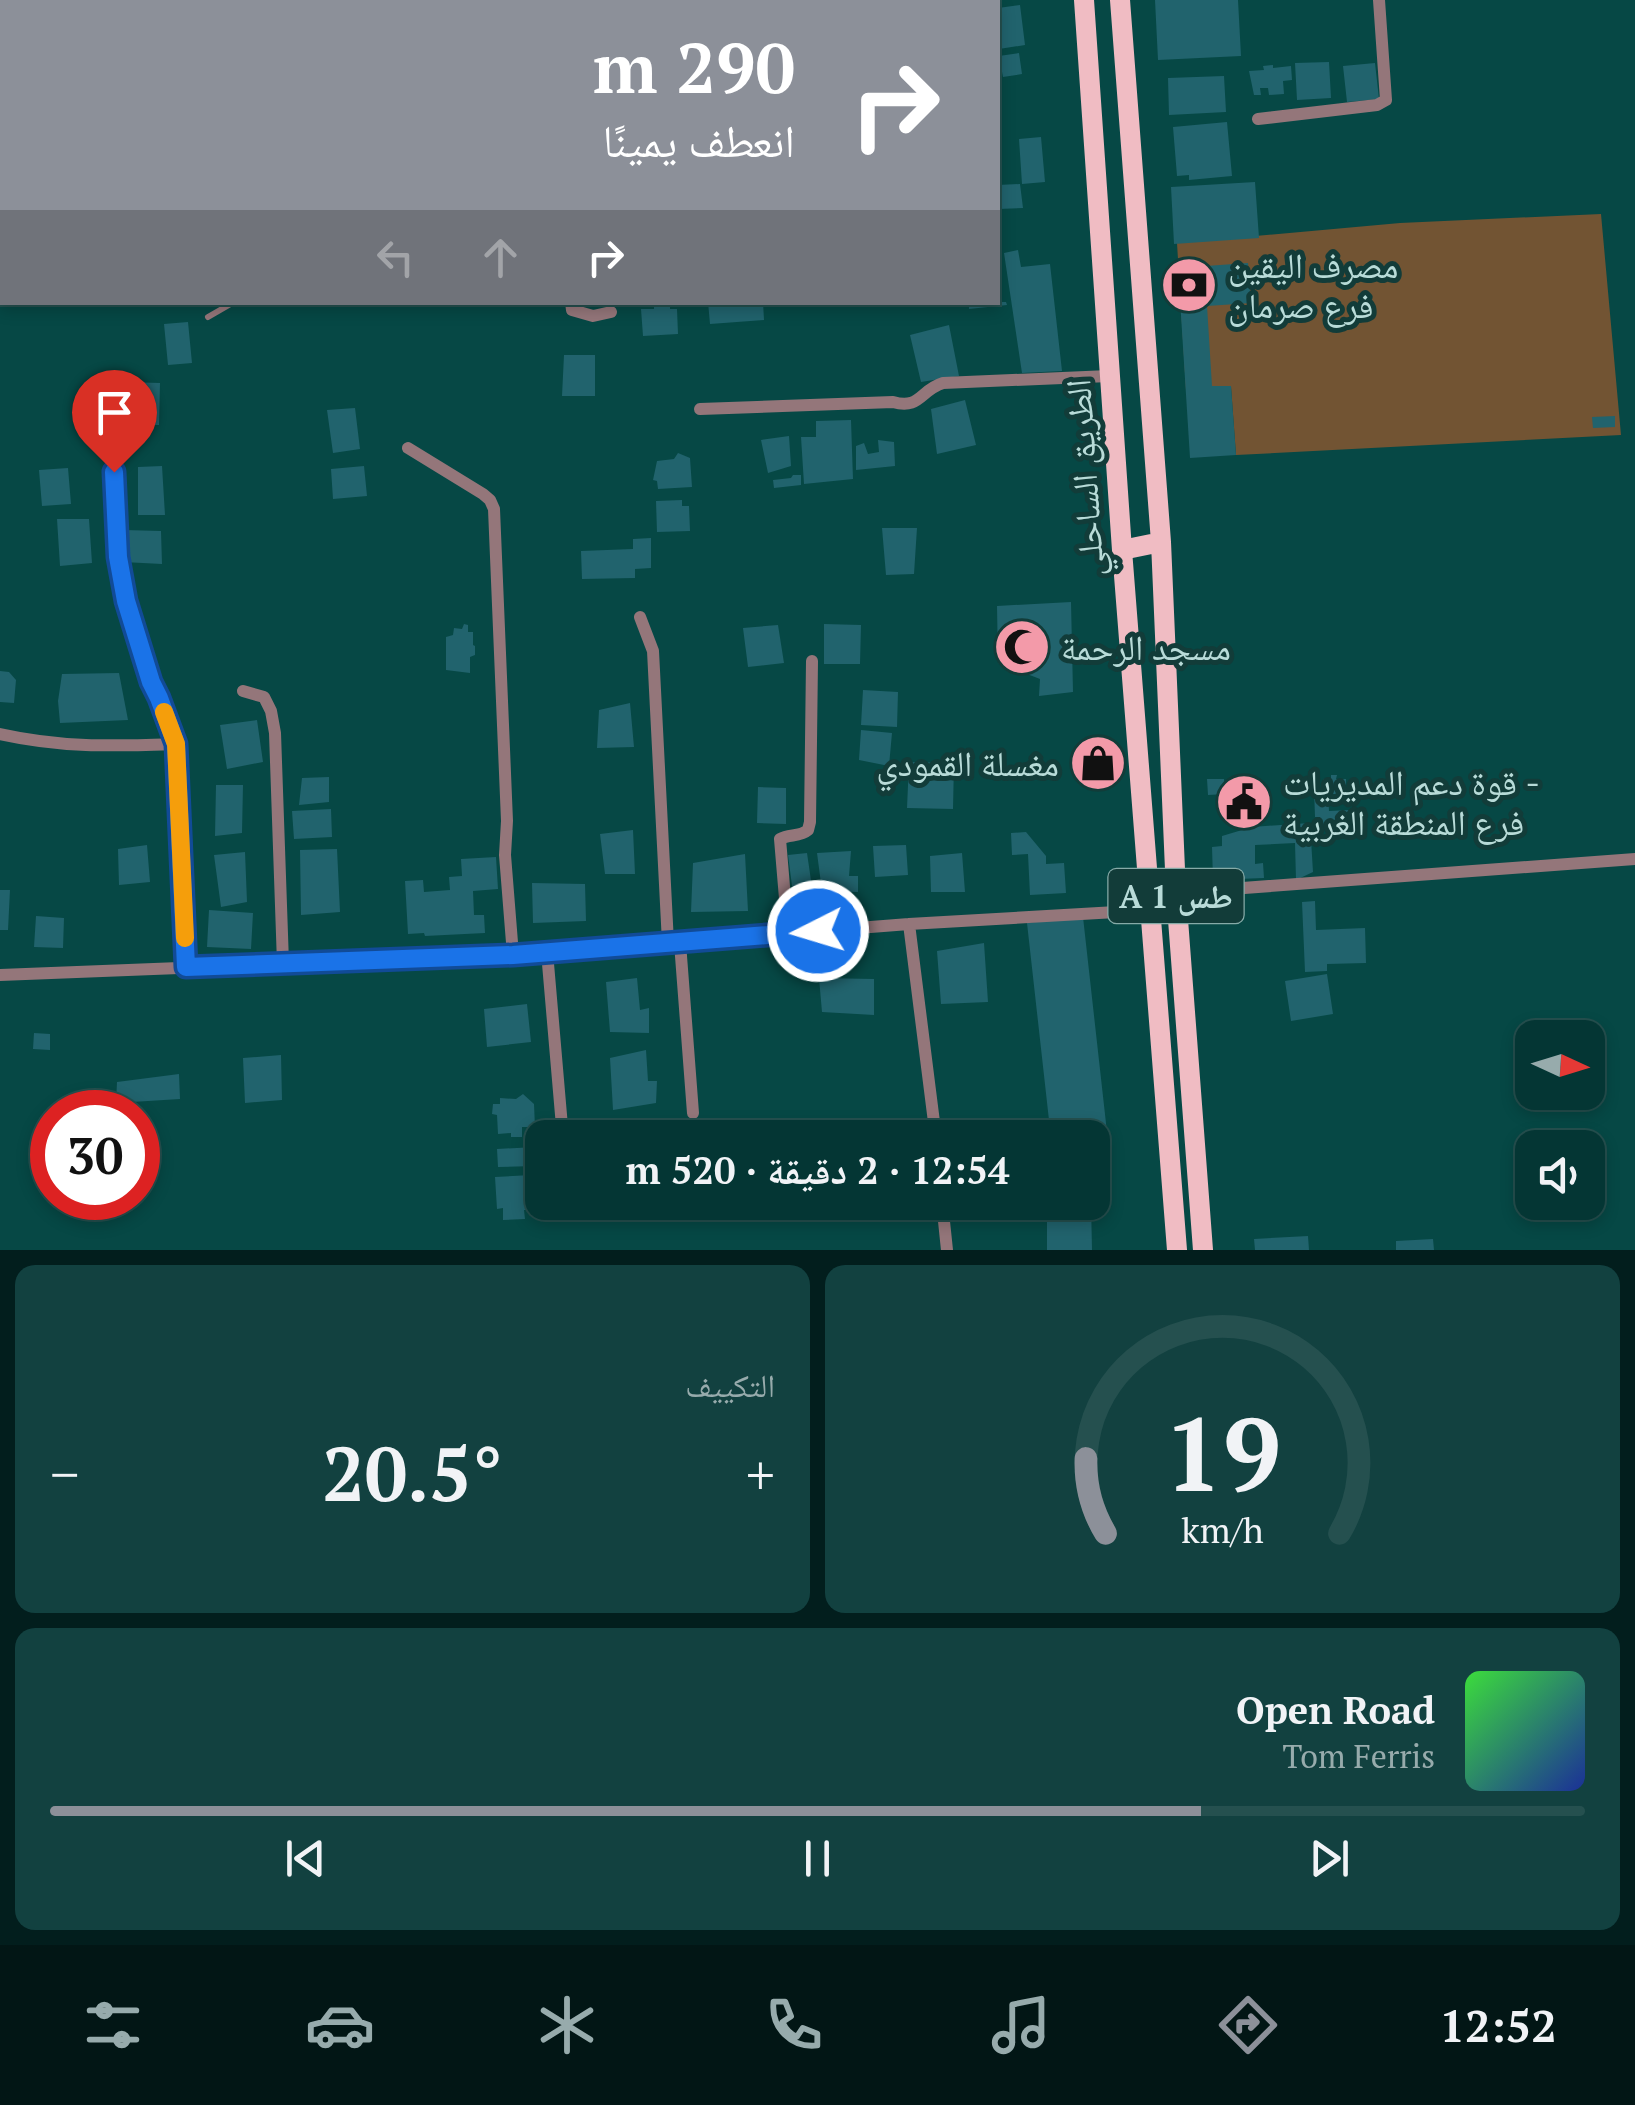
<!DOCTYPE html>
<html lang="ar">
<meta charset="utf-8">
<style>
:root{--surface:#043634;--page:#124140;--text:#f1f3f6;--muted:#97abac;--line:#25504f;--accent:#8c9099}
body{margin:0;font-family:"PT Serif","Noto Naskh Arabic",serif;background:var(--page);color:var(--text);direction:rtl;height:100vh;display:flex;flex-direction:column;font-size:38px;white-space:nowrap}
*{box-sizing:border-box;margin:0}
p{font-size:32px;color:var(--muted)}
.icon{flex:none;width:55px;height:55px;fill:none;stroke:currentColor;stroke-width:2;stroke-linecap:round;stroke-linejoin:round}
.map{position:relative;height:1250px;overflow:hidden;direction:ltr}
.sheet{display:flex;flex-direction:column;gap:15px;padding:15px;background:#021e1d;flex:1}
.sheet>*{flex:none}
.banner{position:absolute;left:0px;top:0px;width:1000px;height:305px;box-shadow:0 5px 15px #0003,0 0 0 2px var(--line);direction:rtl;background:#8c9099;color:#fff;overflow:hidden}
.needle{width:65px;rotate:94deg}
.tools{position:absolute;left:1515px;top:1020px;display:grid;gap:20px}
.tools a{display:grid;place-items:center;width:90px;height:90px;border-radius:20px;background:var(--surface);box-shadow:0 5px 15px #0003,0 0 0 2px var(--line);font-size:50px}
.speed{position:absolute;left:30px;top:1090px;display:flex;gap:20px;font-size:50px;font-weight:700;text-align:center}
.speed>*{display:grid;place-content:center;width:130px;height:130px;border-radius:50%;background:var(--surface);box-shadow:0 5px 15px #0003,0 0 0 2px var(--line);line-height:1}
.speed .limit{border:15px solid #d22;background:#fff;color:#111}
.pin{position:absolute;display:grid;place-items:center;width:85px;height:85px;color:#fff;margin:-102px -42px;border-radius:50% 50% 50% 0;rotate:-45deg;box-shadow:0 0 10px #0007}
.pin .icon{rotate:45deg}
.me{position:absolute;width:110px;margin:-55px;rotate:265deg;stroke-linejoin:round;filter:drop-shadow(0 0 8px #0008)}
.turn{display:flex;align-items:center;gap:35px;height:210px;padding:0 40px;font-size:45px}
.turn .icon{width:130px;height:130px;stroke-width:2.5}
.turn b{display:block;font-size:70px;line-height:85px}
.lanes{display:flex;align-items:center;height:95px;padding:0 40px;background:#0003;justify-content:center;gap:50px;direction:ltr}
.lanes .off{opacity:.35}
.big{font-size:75px;font-weight:700;line-height:1.1}
.sheet .card{flex:1;display:flex;flex-direction:column;justify-content:center;gap:15px;min-width:0;padding:0 35px;border-radius:20px;background:var(--page)}
.sheet .dial{align-items:center;gap:0}
.dial svg{height:260px;overflow:visible;fill:none;stroke:var(--line);stroke-width:7;stroke-linecap:round;text-anchor:middle}
.dial text{fill:var(--text);stroke:none}
.song{display:flex;align-items:center;gap:30px}
.cover{width:120px;height:120px;border-radius:15px;background:linear-gradient(135deg,hsl(120 70% 55%),hsl(230 70% 35%))}
.played{height:10px;border-radius:5px;background:linear-gradient(90deg,var(--accent) 75%,var(--line) 75%)}
.keys{display:flex;justify-content:space-around;direction:ltr}
.heat{display:flex;justify-content:space-between;align-items:center;font-size:55px;direction:ltr}
.sheet .tiles{flex:1;display:grid;gap:15px;grid-template-columns:1fr 1fr}
.card:last-child{grid-column:span 2}
.trip{position:absolute;left:525px;top:1120px;width:585px;height:100px;border-radius:20px;background:var(--surface);box-shadow:0 5px 15px #0003,0 0 0 2px var(--line);font-weight:700;line-height:100px;text-align:center;direction:rtl}
.tabs{display:flex;height:160px;justify-content:space-around;align-items:center;background:#021615;color:var(--muted)}
.tabs .icon{width:70px;height:70px}
.tabs .selected{color:var(--accent)}
.tabs b{font-size:45px;color:var(--text)}
.map>svg:first-child{display:block}
.green{fill:#725433}
.building{fill:#21636d}
.lines{fill:none;stroke-linecap:round;stroke-linejoin:round}
.service{stroke:#94767a;stroke-width:6}
.minor{stroke:#94767a;stroke-width:12}
.trunk{stroke:#f0bcc3;stroke-width:20}
.route-casing{stroke:#114b97;stroke-width:25}
.route{stroke:#1a73e8;stroke-width:18}
.slow{stroke:#f59e0b;stroke-width:18}
.labels{text-anchor:middle;dominant-baseline:central;stroke-width:10;stroke-linejoin:round;paint-order:stroke}
.shield{fill:#123c39;stroke:#86aba8;stroke-width:2.5}
.shield-label{font-size:32px;font-weight:bold;fill:#b8dbd8}
.poi-label{font-size:35px;fill:#b8dbd8;stroke:#123c39;text-anchor:start}
.street-label{font-size:35px;fill:#b8dbd8;stroke:#123c39}
</style>
<div class="map">
<svg width="1635" height="1250" viewBox="0 0 1635 1250">
<rect width="100%" height="100%" fill="#064845"/>
<!-- green -->
<path class="green" d="M 1601,214 L 1621,435 L 1236,455 L 1231,387 L 1186,390 L 1177,243 L 1400,223 Z"/>
<!-- building -->
<path class="building" d="M 1155,0 L 1238,0 L 1241,56 L 1158,60 Z
M 1020,5 L 1025,45 L 999,49 L 998,8 Z
M 1019,53 L 1022,74 L 1003,77 L 999,56 Z
M 1329,62 L 1331,98 L 1297,100 L 1295,63 Z
M 1375,63 L 1379,99 L 1347,102 L 1343,66 Z
M 1273,65 L 1273,68 L 1291,66 L 1292,80 L 1283,81 L 1284,94 L 1269,95 L 1268,88 L 1260,88 L 1261,95 L 1254,95 L 1249,71 L 1264,70 L 1263,66 Z
M 1224,76 L 1226,112 L 1169,115 L 1168,78 Z
M 998,90 L 1002,90 L 1002,123 L 998,123 Z
M 1227,122 L 1232,176 L 1189,180 L 1189,175 L 1177,176 L 1173,127 Z
M 1041,137 L 1045,182 L 1022,184 L 1019,139 Z
M 1255,182 L 1259,238 L 1174,244 L 1171,187 Z
M 1020,184 L 1023,208 L 998,209 L 998,185 Z
M 1018,250 L 1021,267 L 1050,264 L 1062,371 L 1022,373 L 1004,253 Z
M 1248,263 L 1251,303 L 1207,306 L 1212,386 L 1231,386 L 1236,455 L 1190,458 L 1178,268 Z
M 998,293 L 1000,293 L 1001,302 L 1006,302 L 1007,305 L 969,309 L 969,302 L 998,302 Z
M 654,302 L 670,302 L 670,309 L 677,309 L 678,334 L 643,336 L 641,309 L 654,309 Z
M 708,302 L 763,302 L 764,320 L 710,324 Z
M 188,322 L 192,363 L 168,365 L 164,324 Z
M 949,325 L 959,376 L 921,382 L 910,335 Z
M 564,355 L 595,355 L 595,396 L 562,396 Z
M 128,382 L 160,383 L 159,425 L 127,425 Z
M 965,400 L 976,445 L 937,454 L 931,409 Z
M 355,408 L 360,449 L 333,453 L 327,410 Z
M 1615,416 L 1615,427 L 1593,428 L 1592,417 Z
M 851,420 L 853,479 L 804,484 L 801,437 L 816,437 L 816,421 Z
M 789,436 L 791,466 L 768,473 L 761,440 Z
M 878,440 L 894,442 L 895,466 L 856,470 L 856,446 L 864,443 L 868,454 L 879,452 Z
M 678,453 L 690,458 L 692,487 L 658,489 L 657,481 L 653,480 L 657,461 L 674,459 Z
M 162,466 L 165,515 L 138,515 L 138,467 Z
M 364,466 L 367,496 L 333,499 L 331,469 Z
M 68,468 L 71,504 L 42,506 L 39,470 Z
M 793,475 L 801,475 L 801,485 L 774,488 L 773,480 L 791,478 Z
M 682,500 L 682,506 L 689,506 L 690,531 L 657,532 L 656,501 Z
M 57,519 L 89,519 L 92,563 L 60,566 Z
M 882,528 L 917,528 L 914,574 L 886,575 Z
M 124,530 L 161,531 L 162,564 L 123,562 Z
M 651,538 L 651,568 L 635,569 L 635,578 L 582,579 L 581,551 L 633,549 L 633,539 Z
M 1071,602 L 1073,692 L 1039,696 L 1040,679 L 998,663 L 997,606 Z
M 464,624 L 468,625 L 468,632 L 473,632 L 473,645 L 475,646 L 475,655 L 470,657 L 470,673 L 446,670 L 446,637 L 453,635 L 454,628 L 462,629 Z
M 824,624 L 861,625 L 860,664 L 824,664 Z
M 778,625 L 784,663 L 748,667 L 743,628 Z
M 0,671 L 9,672 L 16,680 L 14,703 L 0,702 Z
M 119,673 L 128,720 L 60,723 L 58,701 L 62,674 Z
M 863,690 L 898,692 L 897,727 L 861,725 Z
M 630,703 L 634,747 L 597,748 L 599,710 Z
M 257,720 L 263,762 L 227,769 L 220,725 Z
M 861,730 L 892,733 L 889,766 L 859,760 Z
M 909,762 L 954,763 L 953,809 L 907,808 Z
M 1331,775 L 1337,775 L 1336,779 L 1346,779 L 1346,790 L 1336,791 L 1336,794 L 1328,794 L 1329,811 L 1350,810 L 1350,828 L 1321,829 L 1320,817 L 1315,817 L 1314,789 L 1323,789 L 1323,779 L 1331,778 Z
M 329,777 L 329,802 L 299,805 L 302,778 Z
M 1207,779 L 1224,779 L 1225,794 L 1208,795 Z
M 216,785 L 243,785 L 242,833 L 215,836 Z
M 758,787 L 786,788 L 786,824 L 757,823 Z
M 331,809 L 332,837 L 294,839 L 292,811 Z
M 1310,823 L 1313,872 L 1296,880 L 1295,843 L 1255,845 L 1255,864 L 1263,863 L 1264,878 L 1213,880 L 1212,847 L 1222,846 L 1222,836 L 1252,827 Z
M 633,830 L 635,874 L 605,874 L 600,834 Z
M 1026,832 L 1046,856 L 1046,864 L 1064,863 L 1066,893 L 1030,895 L 1028,854 L 1012,855 L 1011,833 Z
M 147,845 L 150,882 L 119,885 L 118,849 Z
M 906,845 L 908,875 L 875,877 L 873,846 Z
M 337,849 L 340,912 L 301,915 L 300,850 Z
M 851,851 L 849,876 L 858,876 L 858,892 L 822,891 L 817,853 Z
M 245,852 L 247,902 L 221,907 L 214,855 Z
M 807,853 L 814,901 L 794,901 L 788,855 Z
M 962,853 L 965,892 L 931,892 L 930,856 Z
M 745,854 L 748,911 L 691,912 L 693,863 Z
M 496,857 L 498,889 L 473,891 L 474,915 L 484,915 L 485,933 L 425,936 L 424,933 L 408,934 L 405,881 L 423,880 L 424,892 L 450,890 L 449,877 L 462,876 L 461,859 Z
M 532,883 L 585,884 L 586,921 L 533,923 Z
M 0,890 L 10,890 L 8,930 L 0,930 Z
M 1315,901 L 1316,930 L 1365,928 L 1366,963 L 1327,964 L 1327,971 L 1305,972 L 1302,902 Z
M 209,910 L 253,913 L 251,949 L 207,947 Z
M 36,916 L 64,918 L 63,948 L 34,947 Z
M 1083,917 L 1111,1168 L 1092,1170 L 1092,1138 L 1051,1138 L 1027,923 Z
M 984,943 L 988,1002 L 941,1004 L 937,951 Z
M 1327,974 L 1333,1014 L 1291,1021 L 1285,981 Z
M 637,978 L 640,1010 L 649,1008 L 649,1033 L 610,1032 L 606,982 Z
M 819,978 L 874,979 L 874,1015 L 822,1012 Z
M 527,1004 L 531,1042 L 487,1047 L 484,1009 Z
M 34,1033 L 50,1034 L 50,1050 L 33,1049 Z
M 646,1050 L 648,1081 L 657,1081 L 656,1103 L 613,1110 L 610,1058 Z
M 281,1055 L 282,1100 L 245,1103 L 243,1058 Z
M 179,1074 L 180,1099 L 116,1103 L 117,1082 Z
M 523,1094 L 534,1104 L 535,1127 L 522,1127 L 522,1137 L 511,1137 L 511,1133 L 498,1134 L 497,1115 L 492,1114 L 493,1104 L 500,1104 L 500,1098 L 516,1099 Z
M 535,1147 L 535,1166 L 498,1167 L 497,1149 Z
M 531,1175 L 532,1188 L 539,1187 L 539,1200 L 535,1200 L 536,1210 L 524,1210 L 525,1219 L 503,1220 L 503,1208 L 497,1209 L 495,1177 Z
M 620,1202 L 669,1202 L 669,1205 L 635,1208 L 636,1216 L 621,1217 Z
M 1047,1202 L 1091,1202 L 1092,1250 L 1047,1250 Z
M 1308,1236 L 1309,1250 L 1255,1250 L 1254,1239 Z
M 1433,1239 L 1434,1250 L 1396,1250 L 1396,1241 Z"/>
<g class="lines">
<!-- service -->
<path class="service" d="M 208,317 L 234,302"/>
<!-- minor -->
<path class="minor" d="M 414,0 L 418,2
M 662,0 L 663,2
M 1258,119 L 1377,105 L 1386,100 L 1379,0
M 571,302 L 572,310 L 593,316 L 611,312
M 700,409 L 893,402 C 920,410 920,390 943,383 L 1109,376
M 408,448 L 483,494 L 490,500 L 494,509 L 507,821 L 505,855 L 513,955
M 114,472 L 118,557 L 126,601 L 151,682 L 159,698 L 176,744 L 186,967
M 640,617 L 653,651 L 668,943
M 243,691 L 264,697 L 271,711 L 275,733 L 283,963
M 0,734 C 63,748 113,746 176,744
M 1176,893 L 1635,859
M 909,924 L 936,1138
M 788,934 L 780,839 C 789,834 800,837 808,830 L 810,822 L 812,661
M 680,943 L 693,1113
M 547,952 L 563,1138
M 0,975 L 513,955 L 909,924 L 1151,910
M 942,1202 L 947,1250"/>
<!-- trunk -->
<path class="trunk" d="M 1084,0 L 1122,550 L 1177,1250
M 1120,0 L 1161,542 L 1176,893 L 1203,1250
M 1122,550 L 1161,542"/>
</g>
<g class="lines">
<!-- route casing -->
<g class="route-casing">
<path id="route" d="M 114,472 L 118,557 L 126,601 L 151,682 L 159,698 L 176,744 L 186,967 L 513,955 L 818,931"/>
</g>
<!-- route -->
<use href="#route" class="route"/>
<!-- slow -->
<path class="slow" d="M 164,712 L 176,744 L 185,938"/>
</g>
<!-- icons -->
<defs>
<g id="bank-disc" transform="scale(2.875)"><circle r="9.5" fill="#f39aa9" stroke="#123c39"/><path d="M-6-4H6V4H-6ZM0-2.3a2.3 2.3 0 1 0 0 4.6a2.3 2.3 0 1 0 0-4.6Z" fill="#111"/></g>
<g id="mosque-disc" transform="scale(2.875)"><circle r="9.5" fill="#f39aa9" stroke="#123c39"/><path d="M3.5-4.9A6 6 0 1 0 3.5 4.9A5 5 0 1 1 3.5-4.9Z" fill="#111"/></g>
<g id="shop-disc" transform="scale(2.875)"><circle r="9.5" fill="#f39aa9" stroke="#123c39"/><path d="M-5-2.5h2.3a2.7 3.5 0 0 1 5.4 0H5L5.5 6h-11ZM-1.5-2.5h3a1.5 2.3 0 0 0-3 0Z" fill="#111"/></g>
<g id="civic-disc" transform="scale(2.875)"><circle r="9.5" fill="#f39aa9" stroke="#123c39"/><path d="M-.6-6.5H3V-4.5H.6V-3L4-1V1h2V6H-6V1h2V-1L-.6-3ZM-1.2 2.5V6h2.4V2.5Z" fill="#111"/></g>
</defs>
<g fill-rule="evenodd">
<use href="#bank-disc" x="1189" y="285"/>
<use href="#mosque-disc" x="1022" y="647"/>
<use href="#shop-disc" x="1098" y="763"/>
<use href="#civic-disc" x="1244" y="802"/>
</g>
<g class="labels">
<!-- shield labels -->
<rect class="shield" x="1108.5" y="869" width="135" height="54" rx="8"/>
<g class="shield-label">
<text x="1176" y="896">A 1 طس</text>
</g>
<!-- poi labels -->
<g class="poi-label">
<text x="1228" y="265">مصرف اليقين<tspan x="1228" dy="40">فرع صرمان</tspan></text>
<text x="1061" y="647">مسجد الرحمة</text>
<text x="1059" y="763" text-anchor="end">مغسلة القمودي</text>
<text x="1283" y="782">قوة دعم المديريات -<tspan x="1283" dy="40">فرع المنطقة الغربية</tspan></text>
</g>
<!-- street labels -->
<g class="street-label">
<text transform="translate(1084 478) rotate(-94)">الطريق الساحلي</text>
</g>
</g>
</svg>
<div class="tools">
<a><svg class="needle" viewBox="-14 -14 28 28"><path d="M0-13l5 13h-10z" fill="#e53935"/><path d="M0 13l5-13h-10z" fill="#97abac"/></svg></a>
<a><svg class="icon" aria-label="sound" viewBox="0 0 24 24"><path d="M4 9h4l5-4v14l-5-4H4zM17 9q2 3 0 6"/></svg></a>
</div>
<div class="speed"><div class="limit">30</div></div>
<div class="pin" style="left:114px;top:472px;background:#d93025"><svg class="icon" aria-label="arrive" viewBox="0 0 24 24"><path d="M6 21V4h12l-3 4 3 4H6"/></svg></div>
<svg class="me" style="left:818px;top:931px" viewBox="-20 -20 40 40"><circle r="17" fill="#1a73e8" stroke="#fff" stroke-width="3"/><path d="M0-11L8 9 0 5-8 9z" fill="#fff"/></svg>
<div class="trip">12:54 · 2 دقيقة · 520 m</div>
<div class="banner">
<div class="turn"><svg class="icon" aria-label="right" viewBox="0 0 24 24"><path d="M7 20v-9h11M14 6l5 5-5 5"/></svg><div><b>290 m</b>انعطف يمينًا</div></div>
<div class="lanes"><svg class="icon off" aria-label="left" viewBox="0 0 24 24"><path d="M17 20v-9H6M10 6l-5 5 5 5"/></svg><svg class="icon off" aria-label="ahead" viewBox="0 0 24 24"><path d="M12 20V5M6 11l6-6 6 6"/></svg><svg class="icon" aria-label="right" viewBox="0 0 24 24"><path d="M7 20v-9h11M14 6l5 5-5 5"/></svg></div>
</div>
</div>
<section class="sheet">
<div class="tiles">
<div class="card dial"><svg viewBox="0 0 100 80">
<path d="M14 69A42 42 0 1 1 86 69"/>
<path d="M14 69A42 42 0 0 1 8 46" stroke="#8c9099"/>
<text x="50" y="56" font-size="32" font-weight="700">19</text>
<text x="50" y="72" font-size="11">km/h</text>
</svg></div>
<div class="card"><p>التكييف</p>
<div class="heat"><a>−</a><b class="big">20.5°</b><a>+</a></div>
</div>
<div class="card">
<div class="song"><i class="cover"></i><div><b>Open Road</b><p>Tom Ferris</p></div></div>
<div class="played"></div>
<div class="keys"><svg class="icon" aria-label="previous" viewBox="0 0 24 24"><path d="M18 5L8 12l10 7zM5 5v14"/></svg><svg class="icon" aria-label="pause" viewBox="0 0 24 24"><path d="M8 5v14M16 5v14"/></svg><svg class="icon" aria-label="next" viewBox="0 0 24 24"><path d="M6 5l10 7-10 7zM19 5v14"/></svg></div>
</div>
</div>
</section>
<nav class="tabs">
<b>12:52</b>
<svg class="icon selected" aria-label="directions" viewBox="0 0 24 24"><path d="M12 3l9 9-9 9-9-9zM9 14v-3h6M13 9l2 2-2 2"/></svg>
<svg class="icon" aria-label="music" viewBox="0 0 24 24"><path d="M9 18V5l10-2v13"/><circle cx="6" cy="18" r="3"/><circle cx="16" cy="16" r="3"/></svg>
<svg class="icon" aria-label="phone" viewBox="0 0 24 24"><path d="M5 4h4l2 5-3 2q2 4 5 5l2-3 5 2v4C11 20 4 13 5 4z"/></svg>
<svg class="icon" aria-label="climate" viewBox="0 0 24 24"><path d="M12 3v18M4 7l16 10M4 17L20 7"/></svg>
<svg class="icon" aria-label="car" viewBox="0 0 24 24"><path d="M5 17H2v-5l4-1 3-4h7l3 4 3 1v5h-3M9 17h6M6 11h13"/><circle cx="7" cy="17" r="2"/><circle cx="17" cy="17" r="2"/></svg>
<svg class="icon" aria-label="filters" viewBox="0 0 24 24"><path d="M4 7h16M4 17h16"/><circle cx="9" cy="7" r="2"/><circle cx="15" cy="17" r="2"/></svg>
</nav>
